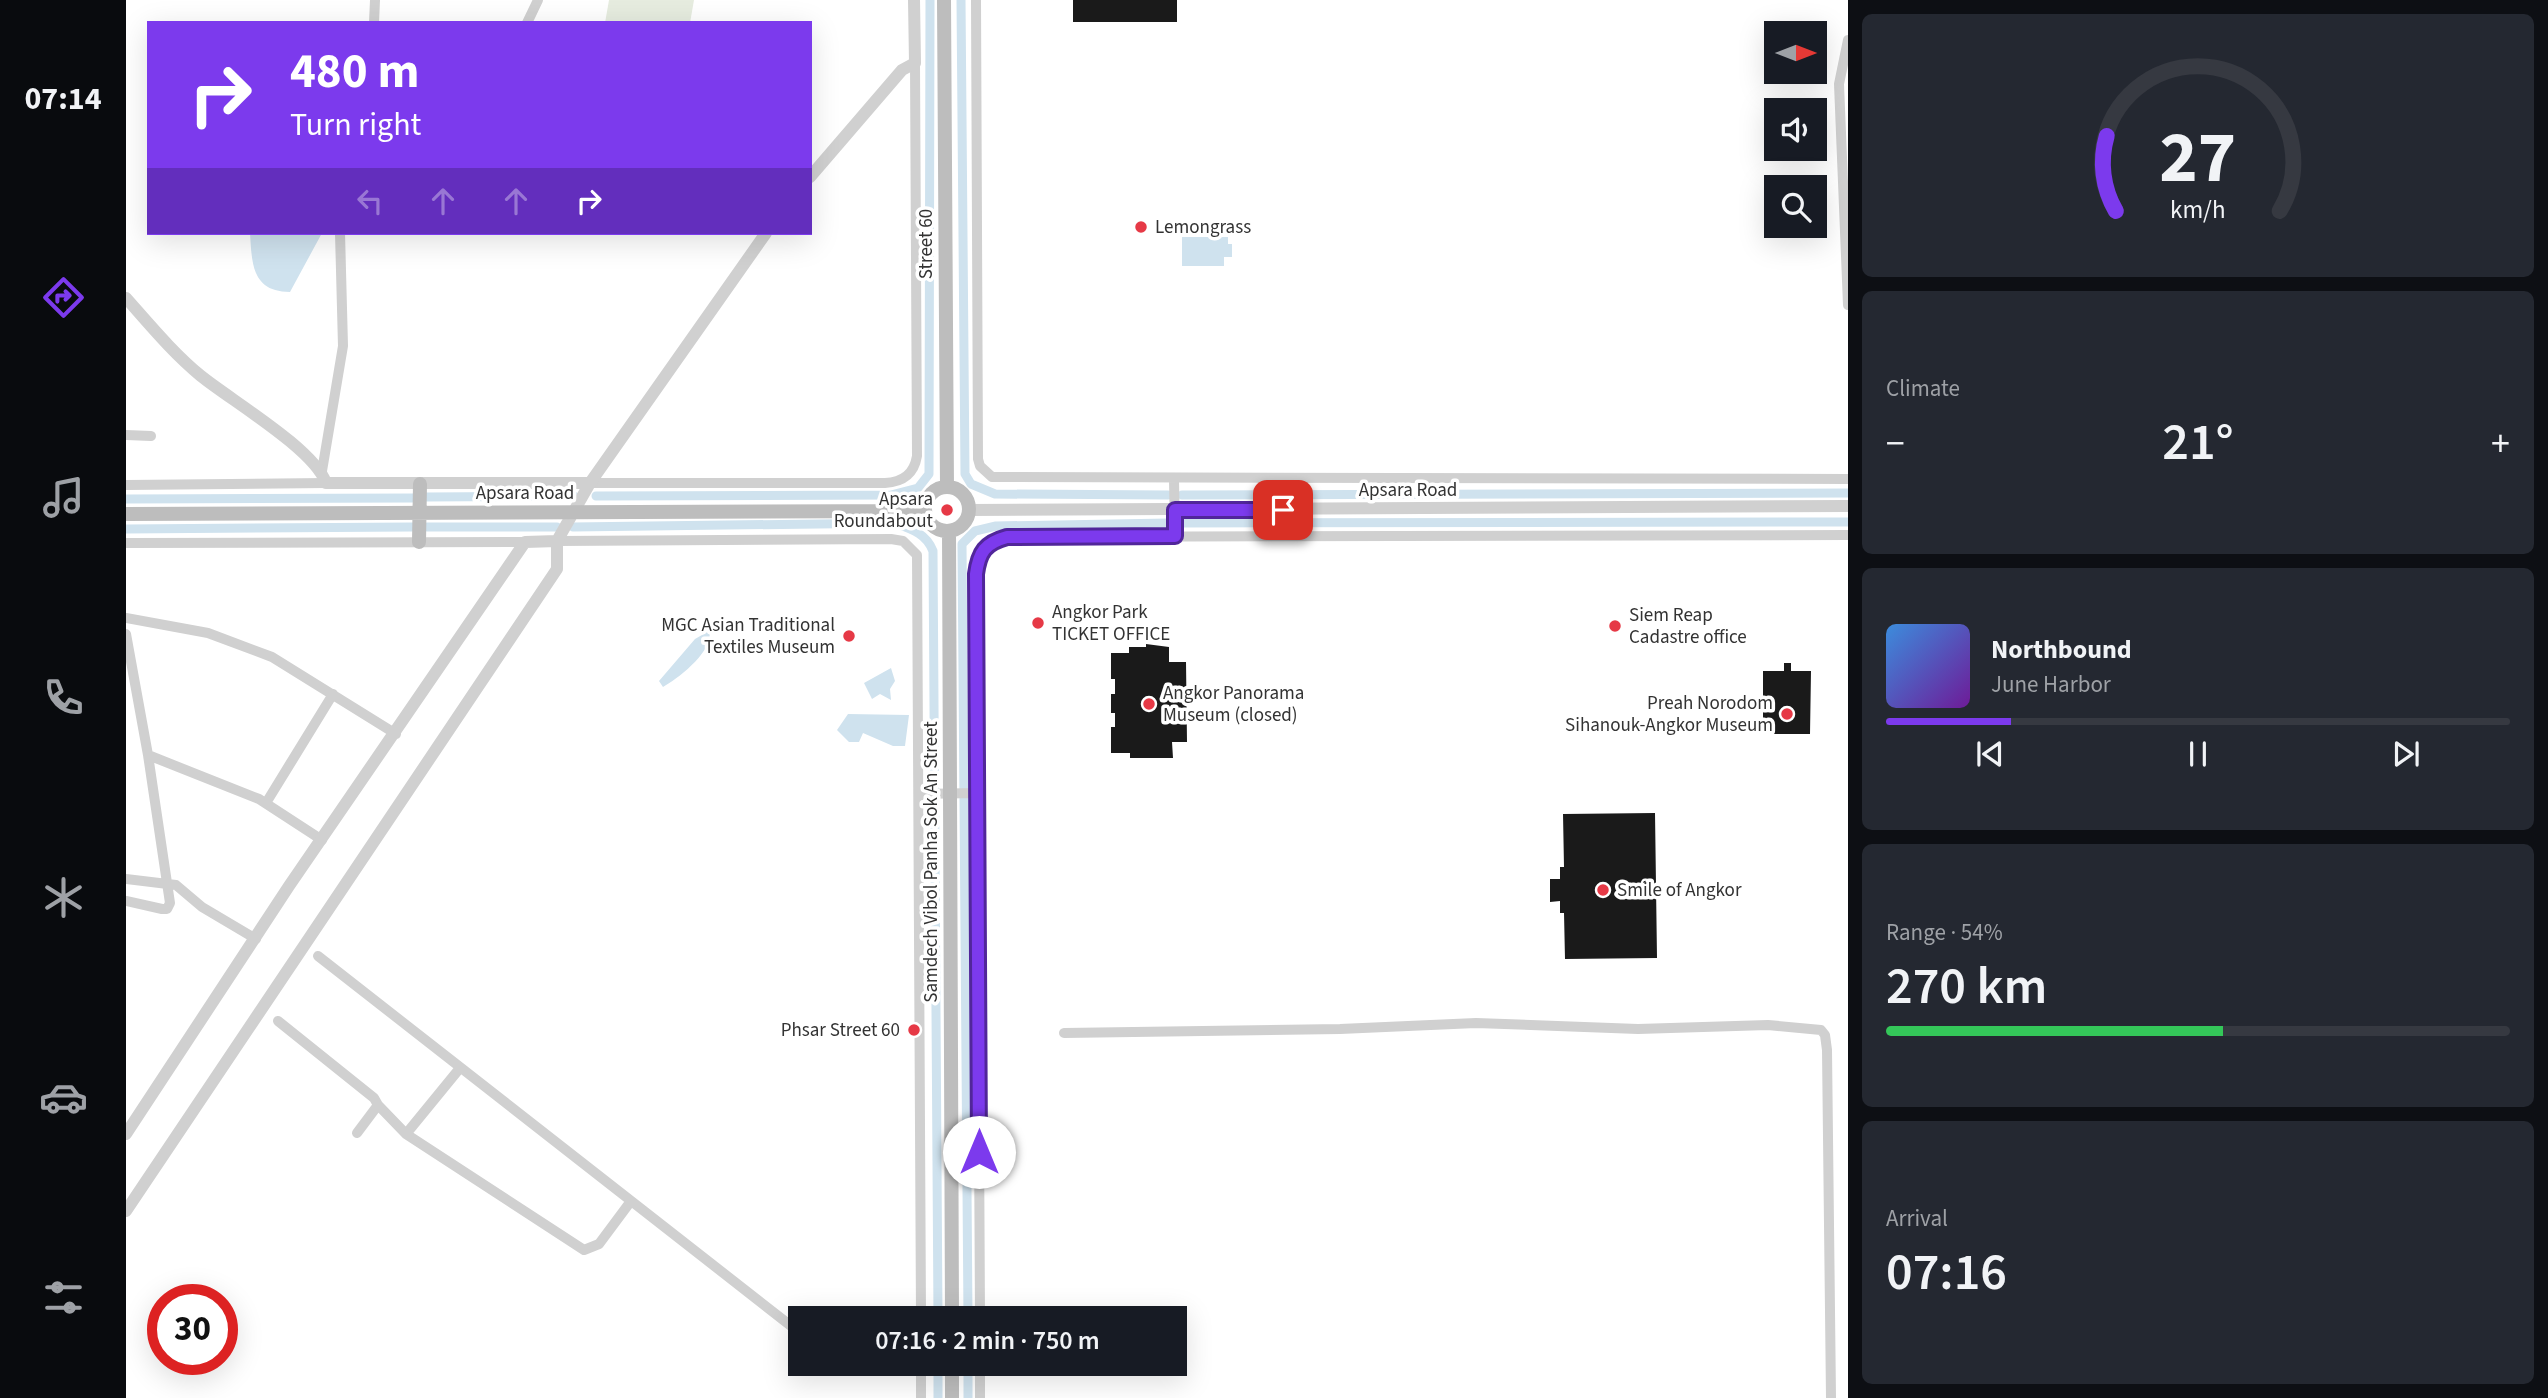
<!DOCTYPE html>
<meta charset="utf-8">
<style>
:root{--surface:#171b24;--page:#242831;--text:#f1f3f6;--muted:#9ea1a6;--line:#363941;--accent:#7c3aed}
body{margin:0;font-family:"Source Sans 3",sans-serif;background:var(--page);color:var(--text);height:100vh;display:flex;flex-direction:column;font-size:26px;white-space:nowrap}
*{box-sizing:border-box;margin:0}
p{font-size:23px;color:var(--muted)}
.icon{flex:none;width:38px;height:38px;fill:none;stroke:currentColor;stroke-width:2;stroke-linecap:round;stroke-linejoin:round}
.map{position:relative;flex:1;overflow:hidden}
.sheet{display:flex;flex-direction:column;gap:14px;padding:14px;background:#0d0f14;width:700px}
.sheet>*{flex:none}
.guide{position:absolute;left:21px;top:21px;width:665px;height:214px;border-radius:0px;box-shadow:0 7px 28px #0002;background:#7c3aed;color:#fff;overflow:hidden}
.needle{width:46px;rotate:90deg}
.fabs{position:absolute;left:1638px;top:21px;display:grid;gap:14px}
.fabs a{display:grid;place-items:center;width:63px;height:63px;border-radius:0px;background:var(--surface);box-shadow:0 7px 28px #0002;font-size:35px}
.speed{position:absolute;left:21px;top:1284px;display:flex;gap:14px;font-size:35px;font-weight:700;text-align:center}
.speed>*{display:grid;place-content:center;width:91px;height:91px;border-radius:50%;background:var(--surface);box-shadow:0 7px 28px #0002;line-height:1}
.speed .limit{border:10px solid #d22;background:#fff;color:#111}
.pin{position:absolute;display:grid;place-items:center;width:60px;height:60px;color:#fff;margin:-30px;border-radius:14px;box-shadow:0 4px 10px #0006}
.me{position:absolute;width:77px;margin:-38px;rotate:0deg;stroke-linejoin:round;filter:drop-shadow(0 0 5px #0008)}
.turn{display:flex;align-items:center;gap:24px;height:147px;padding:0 28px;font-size:32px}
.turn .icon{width:91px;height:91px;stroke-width:2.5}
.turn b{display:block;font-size:49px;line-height:60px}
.lanes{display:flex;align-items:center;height:66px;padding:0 28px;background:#0003;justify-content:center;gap:35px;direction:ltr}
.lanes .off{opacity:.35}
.big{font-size:52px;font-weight:600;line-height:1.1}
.sheet .card{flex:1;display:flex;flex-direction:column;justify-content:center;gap:10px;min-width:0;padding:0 24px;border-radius:10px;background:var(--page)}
.sheet .dial{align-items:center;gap:0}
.dial svg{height:182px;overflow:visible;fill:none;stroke:var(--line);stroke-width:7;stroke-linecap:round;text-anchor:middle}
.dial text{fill:var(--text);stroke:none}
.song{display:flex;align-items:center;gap:21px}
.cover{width:84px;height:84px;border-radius:10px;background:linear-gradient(135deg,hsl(210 70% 55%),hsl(280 70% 35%))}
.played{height:7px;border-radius:4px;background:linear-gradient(90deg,var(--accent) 20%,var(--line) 20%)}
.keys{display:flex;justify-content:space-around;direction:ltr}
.heat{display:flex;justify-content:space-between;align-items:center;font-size:38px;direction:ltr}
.charge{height:10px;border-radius:5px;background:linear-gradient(90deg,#34c759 54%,var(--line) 0)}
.trip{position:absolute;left:662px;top:1306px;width:399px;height:70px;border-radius:0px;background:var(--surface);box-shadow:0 7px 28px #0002;font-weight:600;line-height:70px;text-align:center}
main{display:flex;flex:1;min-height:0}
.tabs{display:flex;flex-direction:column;width:126px;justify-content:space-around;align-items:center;background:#090b0e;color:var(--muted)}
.tabs .icon{width:49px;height:49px}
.tabs .current{color:var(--accent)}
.tabs b{font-size:32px;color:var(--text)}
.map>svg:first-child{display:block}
.green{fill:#e6ecdf}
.water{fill:#cfe2ee}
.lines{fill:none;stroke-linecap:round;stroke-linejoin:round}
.canal{stroke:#cfe2ee;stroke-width:9}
.building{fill:#1a1a1a}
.minor{stroke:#d0d0d0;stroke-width:10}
.tertiary{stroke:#d0d0d0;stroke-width:12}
.secondary{stroke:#bdbdbd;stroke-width:14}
.route-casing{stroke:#51269a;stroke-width:18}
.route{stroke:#7c3aed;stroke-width:12}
.poi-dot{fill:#e63946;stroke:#fff;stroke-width:2.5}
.labels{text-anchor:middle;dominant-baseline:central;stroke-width:7;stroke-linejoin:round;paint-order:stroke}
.poi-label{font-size:19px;fill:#333;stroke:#fff;text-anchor:start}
.street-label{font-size:19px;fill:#333;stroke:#fff}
</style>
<main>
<nav class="tabs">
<b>07:14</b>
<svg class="icon current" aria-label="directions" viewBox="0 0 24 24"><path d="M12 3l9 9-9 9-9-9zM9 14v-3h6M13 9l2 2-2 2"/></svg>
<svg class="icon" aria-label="music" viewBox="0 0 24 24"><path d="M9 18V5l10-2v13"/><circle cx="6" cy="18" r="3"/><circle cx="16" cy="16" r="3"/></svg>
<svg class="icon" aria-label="phone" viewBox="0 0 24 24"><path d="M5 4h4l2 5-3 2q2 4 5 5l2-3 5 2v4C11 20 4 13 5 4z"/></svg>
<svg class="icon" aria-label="climate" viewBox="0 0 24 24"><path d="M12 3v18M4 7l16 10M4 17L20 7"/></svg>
<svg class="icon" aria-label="car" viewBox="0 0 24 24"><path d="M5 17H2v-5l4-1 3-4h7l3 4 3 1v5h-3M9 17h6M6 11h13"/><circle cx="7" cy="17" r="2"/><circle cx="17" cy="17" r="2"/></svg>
<svg class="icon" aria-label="filters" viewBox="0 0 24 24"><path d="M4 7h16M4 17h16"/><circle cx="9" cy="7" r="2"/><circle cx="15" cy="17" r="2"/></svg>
</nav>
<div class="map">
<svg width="1722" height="1398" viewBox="0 0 1722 1398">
<rect width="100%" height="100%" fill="#fff"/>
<!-- green -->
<path class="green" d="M 483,0 L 568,0 L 564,23 L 479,23 Z"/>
<!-- water -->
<path class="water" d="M 124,233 L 196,233 L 164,292 C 125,292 126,262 124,233 Z
M 1056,237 L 1102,237 L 1102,244 L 1106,244 L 1106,257 L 1098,257 L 1098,266 L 1056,266 Z
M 583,631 C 589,650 552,679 537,687 L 533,681 L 569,639 Z
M 765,668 L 769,681 L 764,689 L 765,700 L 754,694 L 746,699 L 738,683 Z
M 722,714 L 783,715 L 779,746 L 767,746 L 737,733 L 733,742 L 723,742 L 711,730 Z"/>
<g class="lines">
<!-- canal -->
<path class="canal" d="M 835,0 L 839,474 L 845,484 L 869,494 L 1042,495
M 1056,495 L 1722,493
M 470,496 L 765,495 L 792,488 L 803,474 L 804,0
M 300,497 L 448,496
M 0,499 L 287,498
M 1056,523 L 1722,522
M 301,527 L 431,527
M 447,527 L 768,523 C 785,529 800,533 807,551 L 812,1318
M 0,529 L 286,527
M 842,1318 L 836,544 L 849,531 L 870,526 L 1042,523
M 812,1363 L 812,1398
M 842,1363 L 842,1398"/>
</g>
<!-- building -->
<path class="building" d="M 947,0 L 1051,0 L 1051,22 L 947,22 Z
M 1020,644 L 1043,647 L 1043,662 L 1060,662 L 1061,742 L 1046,742 L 1047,758 L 1004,758 L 1004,753 L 985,753 L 985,727 L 989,727 L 989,713 L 985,713 L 985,694 L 989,694 L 989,679 L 985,679 L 985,653 L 1003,653 L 1003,647 L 1020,647 Z
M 1658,663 L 1665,663 L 1665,671 L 1685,671 L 1684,734 L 1637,734 L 1637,671 L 1658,671 Z
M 1529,813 L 1531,958 L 1439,959 L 1438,913 L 1434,913 L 1434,901 L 1424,902 L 1424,879 L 1434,879 L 1434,867 L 1438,867 L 1437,814 Z"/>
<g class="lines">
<!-- minor -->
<path class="minor" d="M 850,0 L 852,459 L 854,466 L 866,477 L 1722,479
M 248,23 L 249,0
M 401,23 L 412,0
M 1722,40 L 1713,84 L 1722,305
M 0,435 L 25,436
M 196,471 L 217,346 L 214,233
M 1048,479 L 1049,536
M 464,483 L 759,483 C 777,482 788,474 791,456 L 789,63
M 0,485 L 200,483
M 431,541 L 765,539 L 777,541 L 791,555 L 795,1318
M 0,543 L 399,542
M 0,618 L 82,633 L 146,657 L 270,734
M 0,634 L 22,755 L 44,903 L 41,909 L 36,909 L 0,901
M 22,755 L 133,799 L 196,840
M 793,794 L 851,793
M 140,803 L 207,694
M 0,879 L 50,885 L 76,907 L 130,939
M 192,956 L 674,1333
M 152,1021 L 248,1098 L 252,1105 L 231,1133
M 938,1033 L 1214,1029 L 1350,1023 L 1512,1029 L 1642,1025 L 1695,1030 L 1699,1035 L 1701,1050 L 1705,1398
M 252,1105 L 280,1134 L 458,1250 L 473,1244 L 505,1201
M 280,1134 L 334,1068
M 854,1318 L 850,574 C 853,552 859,543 881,537 L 1722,535
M 795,1363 L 795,1398
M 854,1363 L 854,1398"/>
<!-- tertiary -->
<path class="tertiary" d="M 684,177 L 776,70 L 789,63 L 788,0
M 0,298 C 24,325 47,353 75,376 C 106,401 188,449 200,483 L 464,483
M 843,510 L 1722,506
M 0,1134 L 163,886 L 399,542 L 431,541
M 0,1211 L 431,569 L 431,541 L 464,483 L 640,233"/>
<!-- secondary -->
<path class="secondary" d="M 818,0 L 821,487
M799 509a22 22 0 1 1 44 0a22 22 0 1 1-44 0Z
M 0,514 L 799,511
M 823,531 L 826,1318
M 293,542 L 294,484
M 826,1363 L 826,1398"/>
</g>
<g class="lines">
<!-- route casing -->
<g class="route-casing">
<path id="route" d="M 853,1152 L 850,574 C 853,552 859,543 881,537 L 1049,536 L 1049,510 L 1157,510"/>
</g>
<!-- route -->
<use href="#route" class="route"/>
</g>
<!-- markers -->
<g class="poi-dot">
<circle cx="1015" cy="227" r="7"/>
<circle cx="821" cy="510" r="7"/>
<circle cx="912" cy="623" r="7"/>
<circle cx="1489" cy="626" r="7"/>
<circle cx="723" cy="636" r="7"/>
<circle cx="1023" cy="704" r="7"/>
<circle cx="1661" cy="714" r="7"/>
<circle cx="1477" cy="890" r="7"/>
<circle cx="788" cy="1030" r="7"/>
</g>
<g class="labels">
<!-- poi labels -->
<g class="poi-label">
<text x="1029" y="227">Lemongrass</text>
<text x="807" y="499" text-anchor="end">Apsara<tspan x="807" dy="22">Roundabout</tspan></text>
<text x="926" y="612">Angkor Park<tspan x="926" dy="22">TICKET OFFICE</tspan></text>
<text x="1503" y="615">Siem Reap<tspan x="1503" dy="22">Cadastre office</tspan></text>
<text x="709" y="625" text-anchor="end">MGC Asian Traditional<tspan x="709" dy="22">Textiles Museum</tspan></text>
<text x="1037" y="693">Angkor Panorama<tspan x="1037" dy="22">Museum (closed)</tspan></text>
<text x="1647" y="703" text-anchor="end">Preah Norodom<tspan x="1647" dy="22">Sihanouk-Angkor Museum</tspan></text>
<text x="1491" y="890">Smile of Angkor</text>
<text x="774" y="1030" text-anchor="end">Phsar Street 60</text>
</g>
<!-- street labels -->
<g class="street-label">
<text transform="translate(800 244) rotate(-90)">Street 60</text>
<text x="1282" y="490">Apsara Road</text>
<text x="399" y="493">Apsara Road</text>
<text transform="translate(805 862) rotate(-90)">Samdech Vibol Panha Sok An Street</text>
</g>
</g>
</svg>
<div class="fabs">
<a><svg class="needle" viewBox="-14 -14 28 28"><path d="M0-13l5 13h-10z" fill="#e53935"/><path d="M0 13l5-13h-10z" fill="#9ea1a6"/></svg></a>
<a><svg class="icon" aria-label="sound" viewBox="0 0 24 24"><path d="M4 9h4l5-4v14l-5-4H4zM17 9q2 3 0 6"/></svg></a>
<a><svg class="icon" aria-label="search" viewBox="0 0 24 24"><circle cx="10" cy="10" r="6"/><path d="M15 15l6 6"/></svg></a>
</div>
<div class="speed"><div class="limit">30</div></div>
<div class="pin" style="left:1157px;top:510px;background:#d93025"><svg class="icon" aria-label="arrive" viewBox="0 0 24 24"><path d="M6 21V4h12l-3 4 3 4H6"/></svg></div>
<svg class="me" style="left:853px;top:1152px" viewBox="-20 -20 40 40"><circle r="19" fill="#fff"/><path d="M0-13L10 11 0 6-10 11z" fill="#7c3aed"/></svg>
<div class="trip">07:16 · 2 min · 750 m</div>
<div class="guide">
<div class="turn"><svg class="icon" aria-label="right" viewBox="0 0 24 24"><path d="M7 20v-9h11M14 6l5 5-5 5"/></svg><div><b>480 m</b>Turn right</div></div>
<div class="lanes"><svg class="icon off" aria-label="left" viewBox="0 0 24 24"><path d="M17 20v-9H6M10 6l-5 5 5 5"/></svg><svg class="icon off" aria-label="ahead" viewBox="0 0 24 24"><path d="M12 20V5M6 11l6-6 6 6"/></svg><svg class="icon off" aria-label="ahead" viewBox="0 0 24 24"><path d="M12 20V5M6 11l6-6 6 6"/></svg><svg class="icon" aria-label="right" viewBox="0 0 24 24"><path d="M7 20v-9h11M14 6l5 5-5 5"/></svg></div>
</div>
</div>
<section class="sheet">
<div class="card dial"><svg viewBox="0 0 100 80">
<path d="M14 69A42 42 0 1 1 86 69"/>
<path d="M14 69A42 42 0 0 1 10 36" stroke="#7c3aed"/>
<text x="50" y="56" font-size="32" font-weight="700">27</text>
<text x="50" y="72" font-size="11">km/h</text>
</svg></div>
<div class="card"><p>Climate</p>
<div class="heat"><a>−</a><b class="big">21°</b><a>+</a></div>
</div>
<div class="card">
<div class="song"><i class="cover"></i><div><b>Northbound</b><p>June Harbor</p></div></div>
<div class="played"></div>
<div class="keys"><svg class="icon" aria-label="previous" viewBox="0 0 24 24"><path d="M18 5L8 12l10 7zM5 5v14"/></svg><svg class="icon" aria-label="pause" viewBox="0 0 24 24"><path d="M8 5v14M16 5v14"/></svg><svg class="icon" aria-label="next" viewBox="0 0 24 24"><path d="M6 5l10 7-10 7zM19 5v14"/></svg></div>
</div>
<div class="card"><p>Range · 54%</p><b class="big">270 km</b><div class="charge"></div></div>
<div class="card"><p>Arrival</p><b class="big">07:16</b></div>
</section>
</main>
